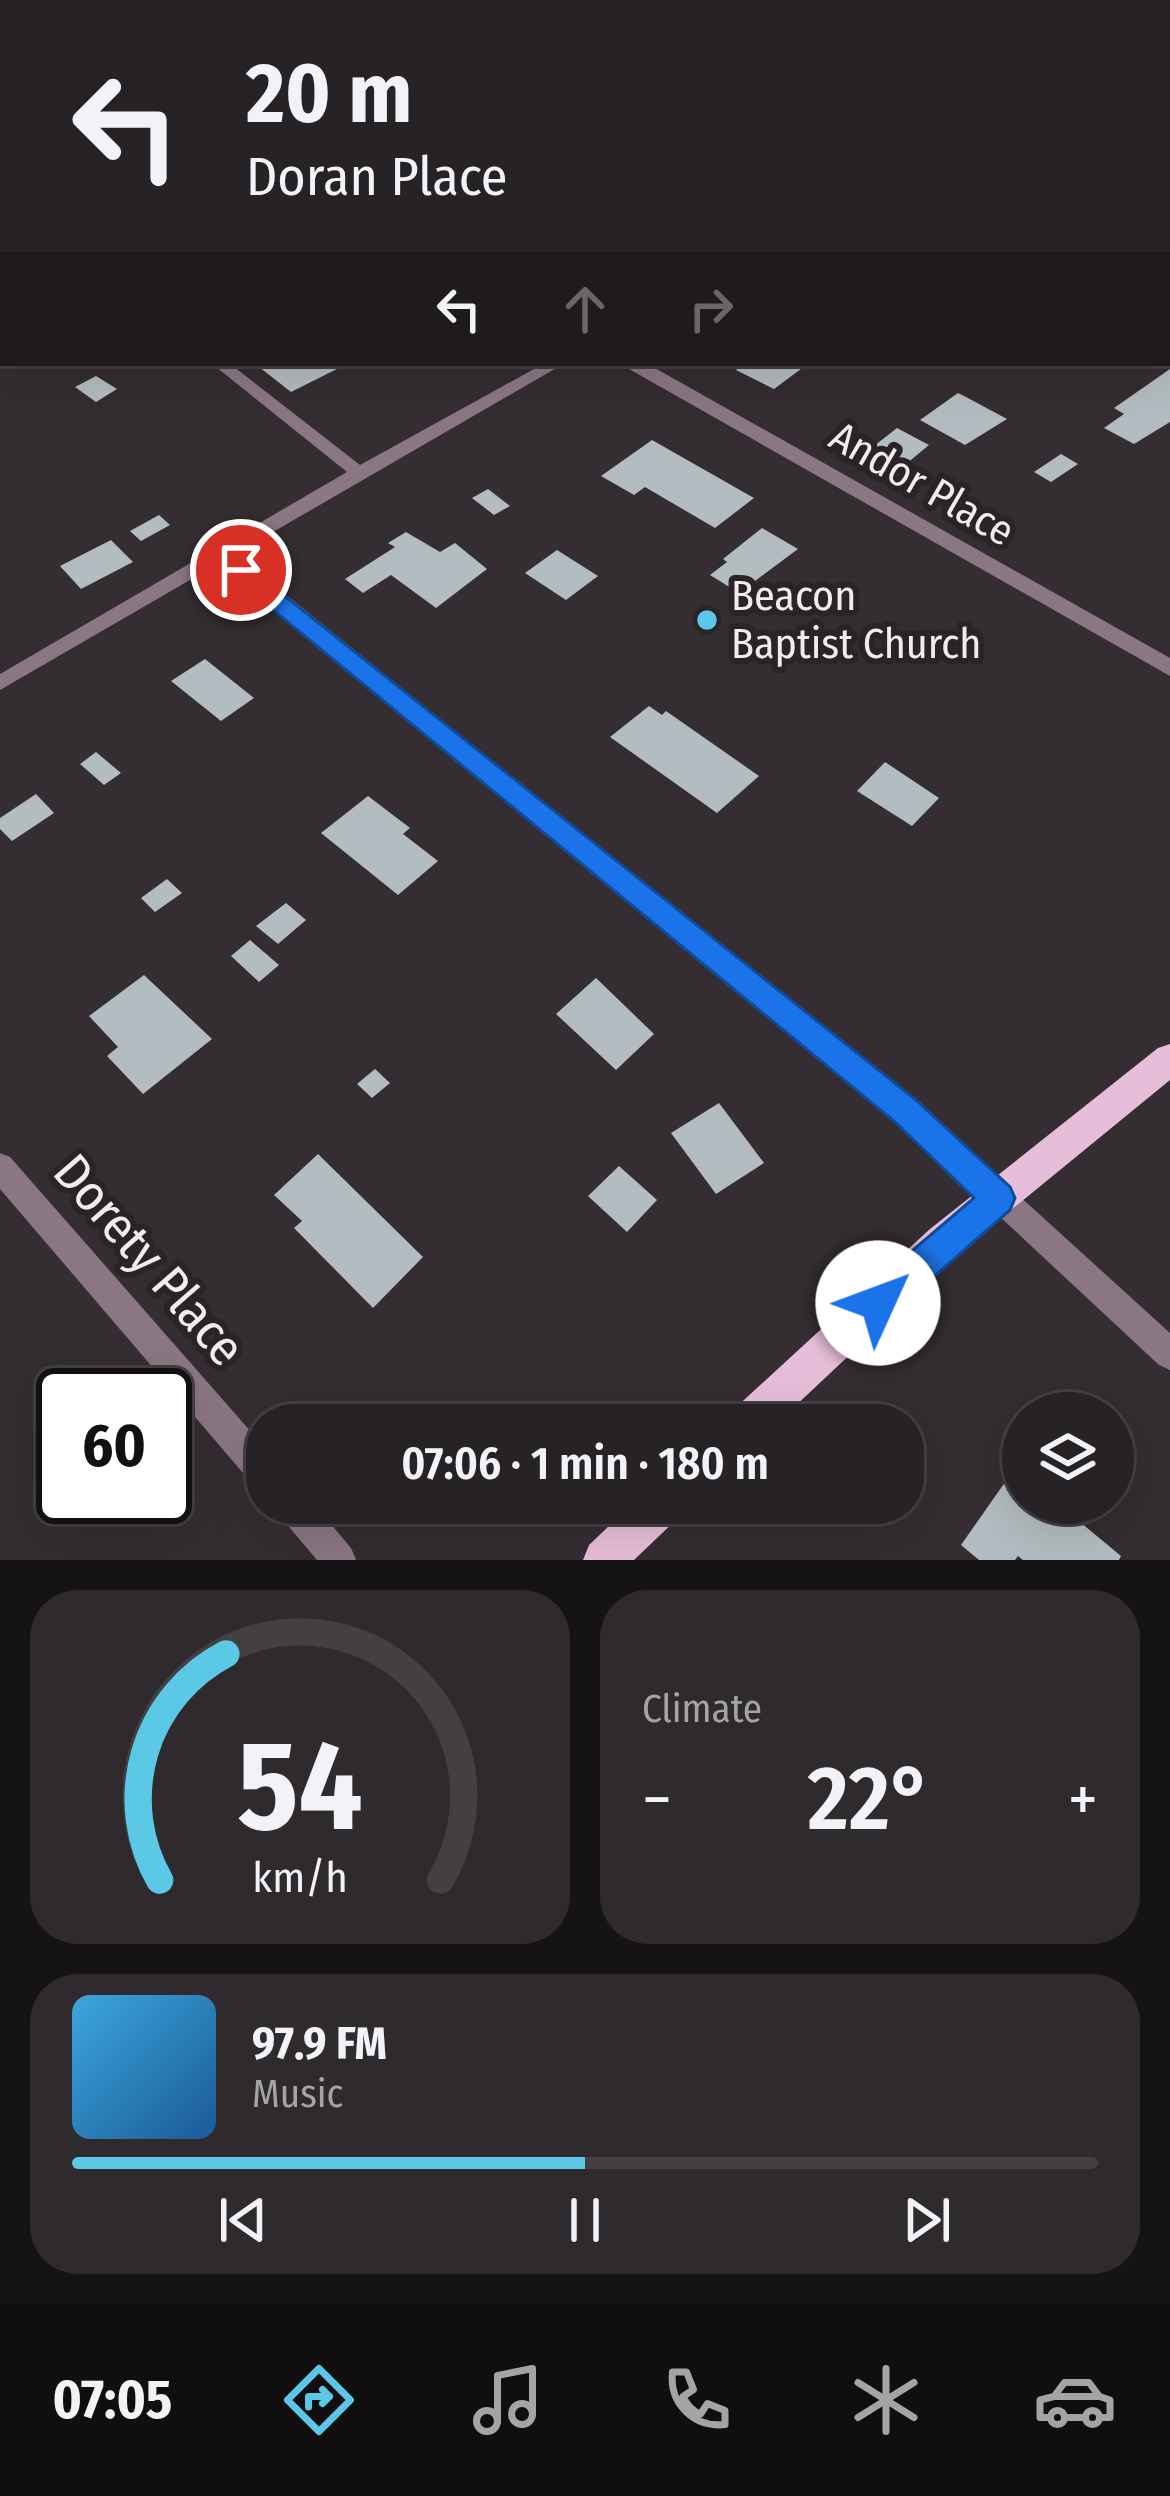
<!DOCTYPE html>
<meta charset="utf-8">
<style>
:root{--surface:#272225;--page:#2f2a2d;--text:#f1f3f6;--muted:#a4a4a7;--line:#433f42;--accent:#5bc8e6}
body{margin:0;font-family:"Fira Sans Condensed",sans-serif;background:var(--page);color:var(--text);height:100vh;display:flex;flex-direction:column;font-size:45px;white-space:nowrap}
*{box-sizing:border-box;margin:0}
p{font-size:39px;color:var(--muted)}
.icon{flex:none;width:66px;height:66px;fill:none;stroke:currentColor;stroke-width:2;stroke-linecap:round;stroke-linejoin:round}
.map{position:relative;height:1560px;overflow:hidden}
.sheet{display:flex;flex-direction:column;gap:30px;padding:30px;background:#151314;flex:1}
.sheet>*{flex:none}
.guide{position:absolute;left:0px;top:0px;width:1170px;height:366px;box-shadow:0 12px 48px #0002,0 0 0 3px var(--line);background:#272225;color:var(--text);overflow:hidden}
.tools{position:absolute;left:1002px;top:1392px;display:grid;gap:24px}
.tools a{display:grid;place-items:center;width:132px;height:132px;border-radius:50%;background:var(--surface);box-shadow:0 12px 48px #0002,0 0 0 3px var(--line);font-size:60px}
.speed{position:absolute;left:36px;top:1368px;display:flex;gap:24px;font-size:60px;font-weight:700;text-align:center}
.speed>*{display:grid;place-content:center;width:156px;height:156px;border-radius:50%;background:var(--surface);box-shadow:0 12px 48px #0002,0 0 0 3px var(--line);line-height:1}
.speed .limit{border:6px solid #111;border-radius:18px;background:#fff;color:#111}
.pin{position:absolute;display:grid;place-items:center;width:102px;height:102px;color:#fff;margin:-51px;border:6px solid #fff;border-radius:50%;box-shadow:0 3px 12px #0007}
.me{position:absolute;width:132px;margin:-66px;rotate:47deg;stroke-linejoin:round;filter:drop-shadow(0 0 9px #0008)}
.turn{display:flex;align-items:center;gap:42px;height:252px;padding:0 48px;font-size:54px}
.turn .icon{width:156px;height:156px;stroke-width:2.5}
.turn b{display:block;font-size:84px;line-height:102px}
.lanes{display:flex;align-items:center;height:114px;padding:0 48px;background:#0003;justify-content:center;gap:60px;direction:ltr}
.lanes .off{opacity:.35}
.big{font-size:90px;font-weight:600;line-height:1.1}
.sheet .card{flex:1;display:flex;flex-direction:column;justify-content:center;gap:18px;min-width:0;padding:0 42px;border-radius:48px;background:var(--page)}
.sheet .dial{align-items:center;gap:0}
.dial svg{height:312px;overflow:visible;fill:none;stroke:var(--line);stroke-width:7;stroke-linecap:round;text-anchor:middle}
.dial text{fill:var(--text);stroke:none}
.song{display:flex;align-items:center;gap:36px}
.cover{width:144px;height:144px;border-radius:18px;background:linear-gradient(135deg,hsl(200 70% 55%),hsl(210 70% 35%))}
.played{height:12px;border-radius:6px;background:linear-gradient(90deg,var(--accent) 50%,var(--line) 50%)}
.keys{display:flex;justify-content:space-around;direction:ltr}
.heat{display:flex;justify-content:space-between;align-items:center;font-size:66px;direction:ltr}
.sheet .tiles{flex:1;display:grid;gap:30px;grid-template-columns:1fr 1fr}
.card:last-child{grid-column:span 2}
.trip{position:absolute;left:246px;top:1404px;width:678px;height:120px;border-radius:48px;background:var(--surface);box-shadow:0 12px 48px #0002,0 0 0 3px var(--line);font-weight:600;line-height:120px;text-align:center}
.dock{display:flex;height:192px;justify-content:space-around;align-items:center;background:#100e0f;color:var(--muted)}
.dock .icon{width:84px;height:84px}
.dock .current{color:var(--accent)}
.dock b{font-size:54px;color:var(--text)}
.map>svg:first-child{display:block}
.building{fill:#b3bcc0}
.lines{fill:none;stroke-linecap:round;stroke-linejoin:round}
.lane{fill:#8b7784;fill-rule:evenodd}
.street{fill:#8b7784;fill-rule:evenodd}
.secondary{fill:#bf9fb4;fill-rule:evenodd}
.primary{fill:#e7bed9;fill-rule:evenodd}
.route{fill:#1a73e8;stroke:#114b97;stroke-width:3}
.poi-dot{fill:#5bc8e6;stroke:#2a2327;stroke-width:4.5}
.labels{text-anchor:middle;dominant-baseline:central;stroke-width:12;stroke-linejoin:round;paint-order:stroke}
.street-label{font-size:42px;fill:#f1edef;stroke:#2a2327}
.poi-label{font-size:42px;fill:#f1edef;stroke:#2a2327;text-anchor:start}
.near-street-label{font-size:51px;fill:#f1edef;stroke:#2a2327}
</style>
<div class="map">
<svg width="1170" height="1560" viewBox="0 0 1170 1560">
<rect width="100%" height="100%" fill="#342d31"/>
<!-- building -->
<path class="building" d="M 254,363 L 349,363 L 291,392 Z
M 746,363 L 809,363 L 774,389 L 736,370 Z
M 1170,369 L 1170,422 L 1134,444 L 1104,428 L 1124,414 L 1114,408 Z
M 96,376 L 117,389 L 96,402 L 75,387 Z
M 958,393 L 966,397 L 1007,419 L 965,445 L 920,420 Z
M 897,428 L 929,445 L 906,464 L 874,446 Z
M 652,440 L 754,498 L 715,528 L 645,487 L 634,495 L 601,476 Z
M 1061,454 L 1078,464 L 1051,482 L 1034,472 Z
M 488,489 L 510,506 L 494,515 L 472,498 Z
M 159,515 L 170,525 L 141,541 L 130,531 Z
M 762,528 L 798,549 L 739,593 L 710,575 L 727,562 L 723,559 Z
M 406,532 L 440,552 L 455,543 L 487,569 L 436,608 L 391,575 L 363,593 L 345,579 L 395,547 L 388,543 Z
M 111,540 L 133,562 L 81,589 L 60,566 Z
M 557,550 L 598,576 L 566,600 L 525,573 Z
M 205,659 L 254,698 L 221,721 L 171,681 Z
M 649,706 L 662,715 L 666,711 L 759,776 L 717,813 L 610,737 Z
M 96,752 L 121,773 L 104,785 L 80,764 Z
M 885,762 L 939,798 L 912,826 L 857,791 Z
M 36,794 L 54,813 L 12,841 L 0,829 L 0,818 Z
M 368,796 L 410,828 L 403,834 L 438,861 L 398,895 L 321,833 Z
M 167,879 L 182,893 L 155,912 L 141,898 Z
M 286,903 L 306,920 L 278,944 L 256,926 Z
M 250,940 L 279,965 L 259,982 L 231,956 Z
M 144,975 L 212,1039 L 143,1094 L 107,1056 L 118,1047 L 89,1016 Z
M 596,978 L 654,1034 L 616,1070 L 556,1014 Z
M 375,1069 L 390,1083 L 372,1098 L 357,1084 Z
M 719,1103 L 764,1163 L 716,1194 L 671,1133 Z
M 318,1154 L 423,1257 L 373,1308 L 294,1228 L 302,1221 L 274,1195 Z
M 619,1166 L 657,1200 L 627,1232 L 588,1196 Z
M 1015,1468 L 1023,1475 L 1023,1503 L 1057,1503 L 1121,1556 L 1119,1560 L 1023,1560 L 1018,1556 L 1015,1560 L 979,1560 L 961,1545 Z"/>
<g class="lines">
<!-- lane -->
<path class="lane" d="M 3,142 L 3,150 L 0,151 L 0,143 Z
M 0,269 L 3,270 L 3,280 L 0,279 Z
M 211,363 L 229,363 L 360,465 L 545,363 L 565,363 L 0,690 L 0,674 L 347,472 Z"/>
<!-- street -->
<path class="street" d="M 628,363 L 646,363 L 1170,658 L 1170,676 L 629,369 Z
M 241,563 L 249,565 L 915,1101 L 1170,1333 L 1170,1370 L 1159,1365 L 895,1119 L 233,575 L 230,570 L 233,565 Z
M 0,1153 L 10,1157 L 267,1450 L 267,1491 L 255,1487 L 0,1189 Z
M 274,1503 L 313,1503 L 351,1548 L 356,1560 L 317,1560 L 279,1515 Z"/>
<!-- secondary -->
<path class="secondary" d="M 665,0 L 683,0 L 685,3 L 667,3 Z
M 1167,248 L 1170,249 L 1170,259 L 1167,258 Z"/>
<!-- primary -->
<path class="primary" d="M 1170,1044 L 1170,1080 L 956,1255 L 775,1425 L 726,1425 L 732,1411 L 930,1229 L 1158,1048 Z
M 633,1503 L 684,1503 L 678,1518 L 634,1560 L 583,1560 L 589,1545 Z"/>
</g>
<!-- route -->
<path class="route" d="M 241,561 L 916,1100 L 1010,1187 L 1015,1198 L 1010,1210 L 890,1315 L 878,1320 L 865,1315 L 860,1303 L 865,1291 L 974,1198 L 894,1121 L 232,576 L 229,570 Z"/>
<!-- markers -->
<circle class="poi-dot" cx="707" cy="620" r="12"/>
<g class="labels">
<!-- street labels -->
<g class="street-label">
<text transform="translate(922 484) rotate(30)">Andor Place</text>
</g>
<!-- poi labels -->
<g class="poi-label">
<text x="731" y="596">Beacon<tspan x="731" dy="48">Baptist Church</tspan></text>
</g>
<!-- near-street labels -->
<g class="near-street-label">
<text transform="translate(149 1260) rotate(49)">Dorety Place</text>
</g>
</g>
</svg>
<div class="tools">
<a><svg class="icon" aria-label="layers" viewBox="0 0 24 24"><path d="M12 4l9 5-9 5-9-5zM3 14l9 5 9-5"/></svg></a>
</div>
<div class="speed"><div class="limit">60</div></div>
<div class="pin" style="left:241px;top:570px;background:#d93025"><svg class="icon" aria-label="arrive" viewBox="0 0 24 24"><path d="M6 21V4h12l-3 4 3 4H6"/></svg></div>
<svg class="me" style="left:878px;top:1303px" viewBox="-20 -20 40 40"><circle r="19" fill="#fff"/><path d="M0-13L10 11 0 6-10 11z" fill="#1a73e8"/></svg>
<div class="trip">07:06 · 1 min · 180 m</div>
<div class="guide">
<div class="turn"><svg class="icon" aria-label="left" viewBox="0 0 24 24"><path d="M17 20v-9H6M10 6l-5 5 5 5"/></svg><div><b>20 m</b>Doran Place</div></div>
<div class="lanes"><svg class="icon" aria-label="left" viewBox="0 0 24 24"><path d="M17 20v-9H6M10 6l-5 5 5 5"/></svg><svg class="icon off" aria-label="ahead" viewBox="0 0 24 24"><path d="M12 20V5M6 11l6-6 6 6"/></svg><svg class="icon off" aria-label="right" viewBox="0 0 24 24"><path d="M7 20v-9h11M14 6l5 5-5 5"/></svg></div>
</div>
</div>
<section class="sheet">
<div class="tiles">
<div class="card dial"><svg viewBox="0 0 100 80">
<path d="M14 69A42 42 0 1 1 86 69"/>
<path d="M14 69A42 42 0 0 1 31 11" stroke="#5bc8e6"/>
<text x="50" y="56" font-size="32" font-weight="700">54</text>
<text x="50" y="72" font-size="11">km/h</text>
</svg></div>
<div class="card"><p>Climate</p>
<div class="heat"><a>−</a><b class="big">22°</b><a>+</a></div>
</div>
<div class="card">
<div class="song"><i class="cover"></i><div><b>97.9 FM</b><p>Music</p></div></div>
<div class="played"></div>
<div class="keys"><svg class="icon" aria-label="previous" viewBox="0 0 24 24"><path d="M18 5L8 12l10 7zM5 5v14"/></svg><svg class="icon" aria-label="pause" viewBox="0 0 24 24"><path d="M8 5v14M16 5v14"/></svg><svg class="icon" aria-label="next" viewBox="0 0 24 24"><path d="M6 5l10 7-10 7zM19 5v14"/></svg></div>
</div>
</div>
</section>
<nav class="dock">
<b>07:05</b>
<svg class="icon current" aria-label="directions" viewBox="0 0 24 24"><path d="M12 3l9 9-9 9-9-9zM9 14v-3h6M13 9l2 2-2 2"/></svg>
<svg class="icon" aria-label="music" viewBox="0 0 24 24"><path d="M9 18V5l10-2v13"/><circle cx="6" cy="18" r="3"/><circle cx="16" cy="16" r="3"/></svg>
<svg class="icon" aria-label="phone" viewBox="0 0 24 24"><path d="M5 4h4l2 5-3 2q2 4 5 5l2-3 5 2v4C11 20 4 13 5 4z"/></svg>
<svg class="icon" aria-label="climate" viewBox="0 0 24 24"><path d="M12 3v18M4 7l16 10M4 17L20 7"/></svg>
<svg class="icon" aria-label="car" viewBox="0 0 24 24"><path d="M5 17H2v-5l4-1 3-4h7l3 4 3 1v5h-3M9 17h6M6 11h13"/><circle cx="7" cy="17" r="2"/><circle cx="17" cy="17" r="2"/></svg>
</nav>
